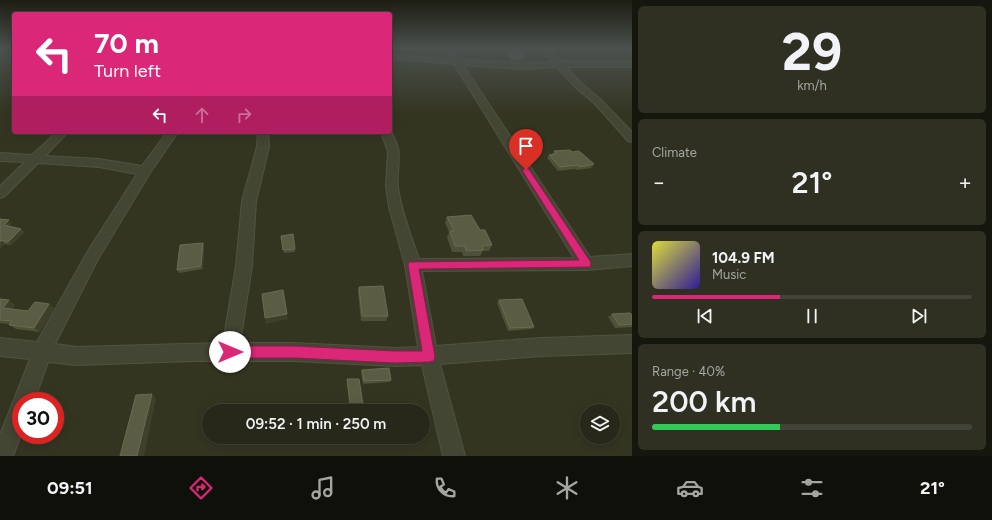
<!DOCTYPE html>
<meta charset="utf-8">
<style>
:root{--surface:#272819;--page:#2f3022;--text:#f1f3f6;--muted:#a4a6a2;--line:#434438;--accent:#db2777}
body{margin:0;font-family:Figtree,sans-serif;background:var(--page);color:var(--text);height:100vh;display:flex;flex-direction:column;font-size:15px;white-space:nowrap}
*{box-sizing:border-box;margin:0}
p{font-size:13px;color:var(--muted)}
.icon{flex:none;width:22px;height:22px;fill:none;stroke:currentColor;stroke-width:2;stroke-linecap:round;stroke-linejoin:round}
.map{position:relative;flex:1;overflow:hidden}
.sheet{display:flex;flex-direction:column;gap:6px;padding:6px;background:#15160e;width:360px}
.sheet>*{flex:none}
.guide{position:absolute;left:12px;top:12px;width:380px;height:122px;border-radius:4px;box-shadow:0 2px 10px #0003,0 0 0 1px var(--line);background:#db2777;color:#fff;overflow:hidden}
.buttons{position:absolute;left:580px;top:404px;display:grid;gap:8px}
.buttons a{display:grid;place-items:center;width:40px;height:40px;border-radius:50%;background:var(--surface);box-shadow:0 2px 10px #0003,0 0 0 1px var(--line);font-size:20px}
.speed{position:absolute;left:12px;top:392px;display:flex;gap:8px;font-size:20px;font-weight:700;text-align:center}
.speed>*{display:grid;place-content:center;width:52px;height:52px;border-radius:50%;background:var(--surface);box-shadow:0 2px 10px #0003,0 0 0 1px var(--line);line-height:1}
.speed .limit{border:6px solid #d22;background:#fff;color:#111}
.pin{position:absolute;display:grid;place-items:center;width:34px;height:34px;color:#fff;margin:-41px -17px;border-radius:50% 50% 50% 0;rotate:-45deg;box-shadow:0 0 4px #0007}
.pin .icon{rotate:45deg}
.me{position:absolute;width:44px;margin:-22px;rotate:90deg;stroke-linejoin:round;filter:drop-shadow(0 0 3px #0008)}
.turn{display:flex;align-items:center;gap:14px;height:84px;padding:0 16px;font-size:18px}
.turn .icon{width:52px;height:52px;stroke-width:2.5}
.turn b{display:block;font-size:28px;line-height:34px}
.lanes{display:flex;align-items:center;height:38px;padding:0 16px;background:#0003;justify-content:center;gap:20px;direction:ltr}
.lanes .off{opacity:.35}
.big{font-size:30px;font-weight:600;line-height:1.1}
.sheet .widget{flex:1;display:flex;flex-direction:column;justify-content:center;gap:6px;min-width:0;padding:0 14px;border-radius:6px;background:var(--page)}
.sheet .dial{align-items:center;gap:0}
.dial b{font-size:52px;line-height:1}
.song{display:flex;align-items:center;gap:12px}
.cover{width:48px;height:48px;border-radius:6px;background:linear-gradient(135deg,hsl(60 70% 55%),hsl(250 70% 35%))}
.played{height:4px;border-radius:2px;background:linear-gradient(90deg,var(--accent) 40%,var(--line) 40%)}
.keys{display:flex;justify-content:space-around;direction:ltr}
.heat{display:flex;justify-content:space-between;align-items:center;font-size:22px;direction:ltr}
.charge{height:6px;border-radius:3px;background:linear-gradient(90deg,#34c759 40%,var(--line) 0)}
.trip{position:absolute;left:202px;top:404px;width:228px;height:40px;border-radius:20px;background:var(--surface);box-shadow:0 2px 10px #0003,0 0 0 1px var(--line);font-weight:600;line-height:40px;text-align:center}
.menu{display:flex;height:64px;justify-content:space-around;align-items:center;background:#10100a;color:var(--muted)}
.menu .icon{width:28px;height:28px}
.menu .on{color:var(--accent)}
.menu b{font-size:18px;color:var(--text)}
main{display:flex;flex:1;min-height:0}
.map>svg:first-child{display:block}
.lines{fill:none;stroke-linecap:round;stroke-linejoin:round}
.minor-casing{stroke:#505341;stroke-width:2}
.minor{fill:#444634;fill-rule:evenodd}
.wall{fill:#4e5037}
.shaded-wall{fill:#3e4029}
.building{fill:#5a5c44;stroke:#6a6c54}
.route{fill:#db2777;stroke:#8e194d}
</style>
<main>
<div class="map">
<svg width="632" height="456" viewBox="0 0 632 456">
<rect width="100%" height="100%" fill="#343521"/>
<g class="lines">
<!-- minor casing -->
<g class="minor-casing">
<path id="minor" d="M 0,49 L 6,49 L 0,53 Z
M 446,49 L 454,49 L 460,59 L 521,63 L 553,62 L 542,49 L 551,49 L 562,61 L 632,61 L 632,67 L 566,67 L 579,81 L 601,100 L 632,132 L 632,142 L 628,141 L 595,104 L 573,85 L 557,67 L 521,69 L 463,65 L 590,257 L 632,254 L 632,266 L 586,270 L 422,271 L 436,346 L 541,338 L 632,335 L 632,353 L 541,356 L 440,364 L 465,456 L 443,456 L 422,365 L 395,366 L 294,361 L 194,361 L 77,365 L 48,362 L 34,401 L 21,401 L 21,435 L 13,456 L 0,456 L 0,435 L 30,359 L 0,356 L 0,338 L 37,342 L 88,251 L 137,174 L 99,167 L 38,163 L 5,196 L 0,198 L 0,186 L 25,162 L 0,161 L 0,153 L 32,155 L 57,132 L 68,132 L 45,156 L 99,159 L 142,166 L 167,132 L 178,132 L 150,173 L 98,259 L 55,344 L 77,347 L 223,343 L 236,266 L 242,201 L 257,147 L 258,132 L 268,132 L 269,147 L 256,201 L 252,266 L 240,343 L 294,343 L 395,348 L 418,347 L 405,265 L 389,207 L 386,186 L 388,152 L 381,132 L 390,132 L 390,130 C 405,154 396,163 398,187 C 401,211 411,235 419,259 L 574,258 L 454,64 L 390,59 L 390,55 L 451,59 Z
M 623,49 L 632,49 L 632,55 Z"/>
</g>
<!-- minor -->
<use href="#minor" class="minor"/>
</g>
<!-- wall -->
<path class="wall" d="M 504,49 L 521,49 L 525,57 L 523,60 L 510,61 Z
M 554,151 L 572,152 L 594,164 L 591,168 L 577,170 L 575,169 L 558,171 L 547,158 L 549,155 L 552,154 Z
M 447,217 L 480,230 L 492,245 L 489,251 L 483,251 L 480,256 L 463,256 L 462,252 L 452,252 L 447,237 L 449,232 L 445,223 Z
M 0,219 L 12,223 L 9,226 L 25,232 L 11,245 L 5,244 L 0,248 Z
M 281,236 L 295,249 L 295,252 L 284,253 Z
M 203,243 L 204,246 L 203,269 L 179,273 L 177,270 Z
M 359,287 L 388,316 L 386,321 L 361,321 L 358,292 Z
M 0,299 L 15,305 L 12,309 L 28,311 L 49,304 L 54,308 L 40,332 L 16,329 L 9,324 L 0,323 Z
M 499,300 L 534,327 L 532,329 L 508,331 L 497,303 Z
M 612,314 L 632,315 L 632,327 L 615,328 L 608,317 Z
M 362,370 L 391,380 L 390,382 L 363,384 L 361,372 Z
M 347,379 L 364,411 L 350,411 L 347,381 Z"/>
<!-- shaded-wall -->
<path class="shaded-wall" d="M 9,220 L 12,223 L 7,229 L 4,225 Z
M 21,229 L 25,232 L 11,245 L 8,242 Z
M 1,240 L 5,244 L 0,248 L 0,242 Z
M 203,243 L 204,246 L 203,269 L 201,266 Z
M 9,300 L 15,305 L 9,313 L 3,308 Z
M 49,304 L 54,308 L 40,332 L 34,328 Z
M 287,314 L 288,319 L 266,324 L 265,318 Z
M 152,394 L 156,398 L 144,456 L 137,456 Z"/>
<!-- building -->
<path class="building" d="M 506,49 L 521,49 L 525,57 L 511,58 Z
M 570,150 L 572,152 L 579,151 L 594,164 L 579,167 L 578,165 L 560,167 L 549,155 L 557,154 L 554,151 Z
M 471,215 L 480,230 L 485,230 L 492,245 L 482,246 L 483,250 L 466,251 L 465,246 L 455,246 L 450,231 L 454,231 L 447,217 Z
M 0,219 L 9,220 L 4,225 L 21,229 L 8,242 L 1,240 L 0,242 Z
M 293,234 L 295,249 L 283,250 L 281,236 Z
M 203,243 L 201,266 L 177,270 L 180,245 Z
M 383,286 L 388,316 L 362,316 L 359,287 Z
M 283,290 L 287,314 L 265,318 L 262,294 Z
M 0,299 L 9,300 L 3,308 L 28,311 L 35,302 L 49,304 L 34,328 L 9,325 L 12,321 L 0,320 Z
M 522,299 L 534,327 L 510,328 L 499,300 Z
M 630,313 L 632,315 L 632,324 L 619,325 L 612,314 Z
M 389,368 L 391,380 L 364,381 L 362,370 Z
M 347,379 L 359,379 L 364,411 L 351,411 Z
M 152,394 L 137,456 L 120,456 L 136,395 Z"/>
<!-- sky -->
<linearGradient id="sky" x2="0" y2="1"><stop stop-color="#1d1d12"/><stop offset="0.43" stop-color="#4a514e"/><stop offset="1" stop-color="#4a514e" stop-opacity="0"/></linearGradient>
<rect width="632" height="113" fill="url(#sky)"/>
<!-- route -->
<path class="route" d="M 526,167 L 528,168 L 590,261 L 591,264 L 590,267 L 419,269 L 435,356 L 434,361 L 429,362 L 395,363 L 294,358 L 230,358 L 226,356 L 224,352 L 226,348 L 230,346 L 294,346 L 395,351 L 422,351 L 408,265 L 409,262 L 579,260 L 522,170 Z"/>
</svg>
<div class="buttons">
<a><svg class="icon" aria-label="layers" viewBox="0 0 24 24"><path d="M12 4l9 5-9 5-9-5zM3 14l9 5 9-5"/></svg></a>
</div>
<div class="speed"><div class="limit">30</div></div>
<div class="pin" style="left:526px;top:170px;background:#d93025"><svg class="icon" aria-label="arrive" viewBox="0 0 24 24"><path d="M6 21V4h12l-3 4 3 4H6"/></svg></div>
<svg class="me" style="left:230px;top:352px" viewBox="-20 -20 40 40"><circle r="19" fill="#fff"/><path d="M0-13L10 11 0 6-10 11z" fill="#db2777"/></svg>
<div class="trip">09:52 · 1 min · 250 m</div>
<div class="guide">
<div class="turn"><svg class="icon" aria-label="left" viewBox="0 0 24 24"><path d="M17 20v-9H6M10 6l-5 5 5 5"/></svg><div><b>70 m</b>Turn left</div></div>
<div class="lanes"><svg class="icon" aria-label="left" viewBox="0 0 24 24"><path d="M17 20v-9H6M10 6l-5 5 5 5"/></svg><svg class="icon off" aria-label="ahead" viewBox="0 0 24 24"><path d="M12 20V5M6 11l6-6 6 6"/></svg><svg class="icon off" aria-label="right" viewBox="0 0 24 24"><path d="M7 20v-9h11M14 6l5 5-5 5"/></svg></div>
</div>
</div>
<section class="sheet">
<div class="widget dial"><b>29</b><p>km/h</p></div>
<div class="widget"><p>Climate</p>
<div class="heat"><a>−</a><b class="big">21°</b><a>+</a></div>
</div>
<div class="widget">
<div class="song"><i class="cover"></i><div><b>104.9 FM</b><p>Music</p></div></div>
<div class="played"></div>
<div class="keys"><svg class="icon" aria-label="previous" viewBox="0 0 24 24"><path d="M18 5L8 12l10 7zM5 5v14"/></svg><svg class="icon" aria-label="pause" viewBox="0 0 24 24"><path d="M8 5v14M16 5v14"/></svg><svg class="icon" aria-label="next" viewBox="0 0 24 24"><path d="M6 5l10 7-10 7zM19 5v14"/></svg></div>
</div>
<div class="widget"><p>Range · 40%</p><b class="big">200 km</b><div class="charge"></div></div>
</section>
</main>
<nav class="menu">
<b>09:51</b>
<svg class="icon on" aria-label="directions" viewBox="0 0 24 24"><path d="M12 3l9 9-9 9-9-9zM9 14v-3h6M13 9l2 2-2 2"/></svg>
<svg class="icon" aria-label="music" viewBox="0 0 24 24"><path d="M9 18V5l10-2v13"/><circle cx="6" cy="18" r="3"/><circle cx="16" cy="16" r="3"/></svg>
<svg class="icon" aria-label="phone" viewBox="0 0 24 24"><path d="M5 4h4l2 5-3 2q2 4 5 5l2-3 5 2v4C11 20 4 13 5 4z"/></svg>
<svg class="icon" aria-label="climate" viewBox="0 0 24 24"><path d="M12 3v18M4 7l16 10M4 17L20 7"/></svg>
<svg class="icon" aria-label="car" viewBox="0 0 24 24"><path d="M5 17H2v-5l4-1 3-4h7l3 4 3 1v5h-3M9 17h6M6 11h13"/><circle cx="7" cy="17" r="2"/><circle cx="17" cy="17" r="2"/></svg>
<svg class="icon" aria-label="filters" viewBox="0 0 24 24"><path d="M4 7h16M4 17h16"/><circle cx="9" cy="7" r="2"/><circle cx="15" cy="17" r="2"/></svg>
<b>21°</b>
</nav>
